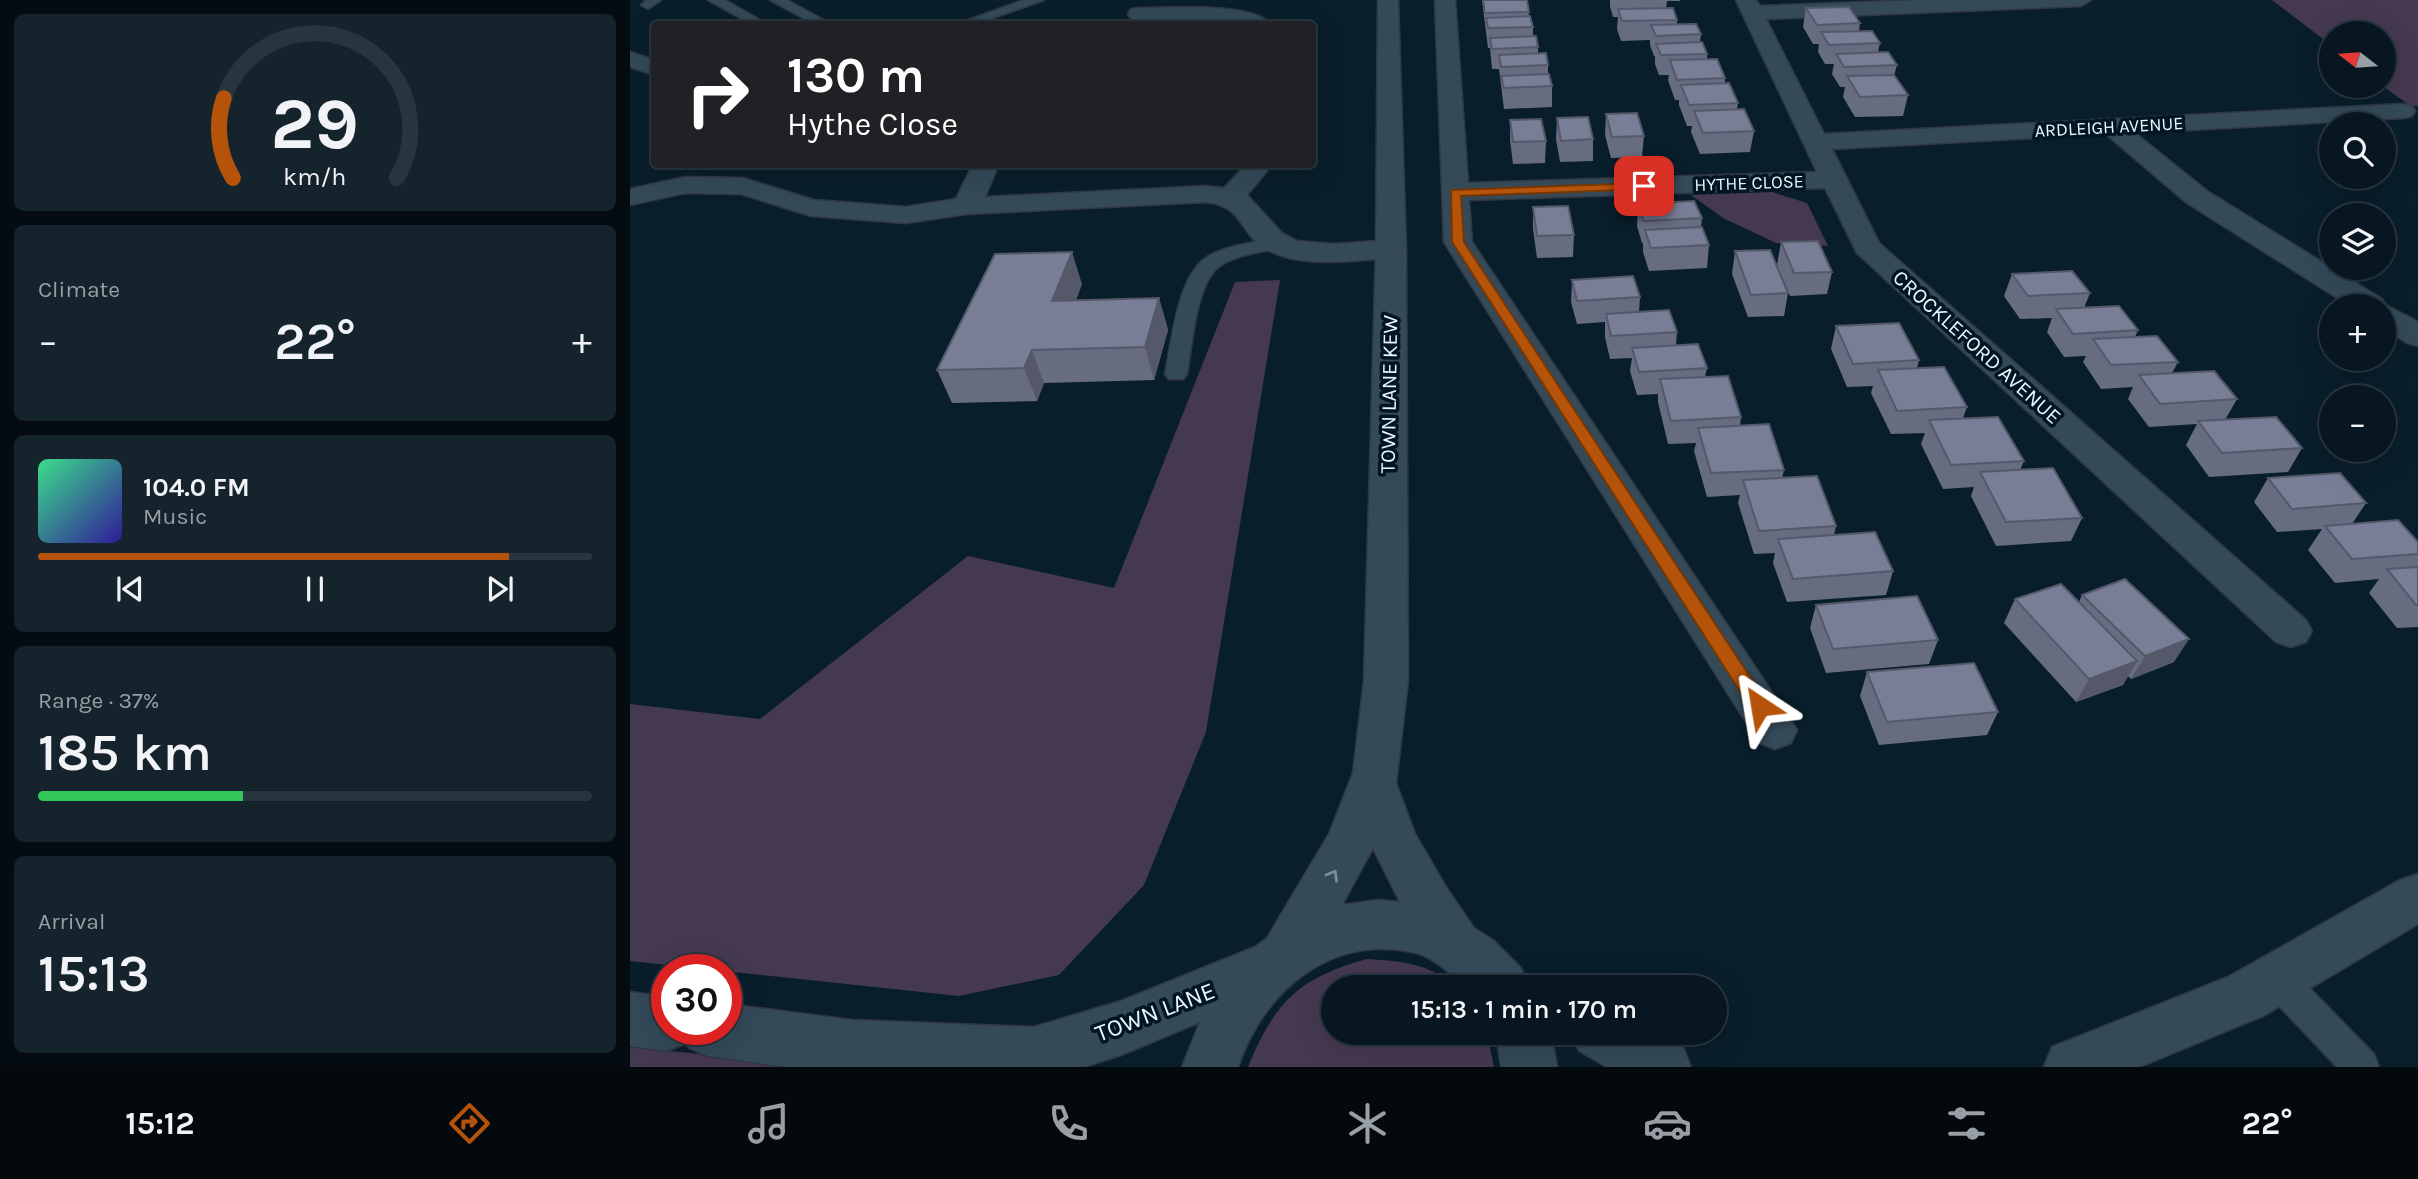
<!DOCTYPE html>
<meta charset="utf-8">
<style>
:root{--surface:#071620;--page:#15232d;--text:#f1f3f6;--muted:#989fa5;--line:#28353e;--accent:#b45309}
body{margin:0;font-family:Karla,sans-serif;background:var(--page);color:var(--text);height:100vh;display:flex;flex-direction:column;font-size:26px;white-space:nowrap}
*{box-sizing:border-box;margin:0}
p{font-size:23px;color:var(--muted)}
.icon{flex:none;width:38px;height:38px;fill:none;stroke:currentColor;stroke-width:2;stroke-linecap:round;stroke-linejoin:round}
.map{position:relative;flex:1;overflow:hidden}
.panel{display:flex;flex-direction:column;gap:14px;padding:14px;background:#040c12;width:630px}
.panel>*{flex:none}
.guide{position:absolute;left:21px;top:21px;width:665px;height:147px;border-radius:7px;box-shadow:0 7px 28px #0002,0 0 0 2px var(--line);background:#202124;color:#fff;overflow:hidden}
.needle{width:46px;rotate:287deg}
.fabs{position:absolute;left:1689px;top:21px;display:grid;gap:14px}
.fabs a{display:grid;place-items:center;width:77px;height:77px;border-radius:50%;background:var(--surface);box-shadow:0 7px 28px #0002,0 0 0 2px var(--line);font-size:35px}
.speed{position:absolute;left:21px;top:954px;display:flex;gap:14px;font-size:35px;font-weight:700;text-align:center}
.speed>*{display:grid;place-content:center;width:91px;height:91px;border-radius:50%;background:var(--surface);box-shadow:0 7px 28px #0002,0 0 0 2px var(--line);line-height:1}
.speed .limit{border:10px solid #d22;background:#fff;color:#111}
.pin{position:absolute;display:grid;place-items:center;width:60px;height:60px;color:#fff;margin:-30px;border-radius:14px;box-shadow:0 4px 10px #0006}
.me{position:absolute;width:77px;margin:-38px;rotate:327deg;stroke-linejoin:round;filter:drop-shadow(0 0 5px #0008)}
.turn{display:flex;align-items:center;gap:24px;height:147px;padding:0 21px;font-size:32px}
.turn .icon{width:91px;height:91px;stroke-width:2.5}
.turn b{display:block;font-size:49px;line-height:60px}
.big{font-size:52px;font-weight:600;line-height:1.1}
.panel .card{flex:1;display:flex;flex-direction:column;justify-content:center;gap:10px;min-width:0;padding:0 24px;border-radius:10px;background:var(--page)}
.panel .dial{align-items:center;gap:0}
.dial svg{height:182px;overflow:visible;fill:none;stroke:var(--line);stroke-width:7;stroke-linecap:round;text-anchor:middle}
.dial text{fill:var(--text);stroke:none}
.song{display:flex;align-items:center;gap:21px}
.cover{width:84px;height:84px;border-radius:10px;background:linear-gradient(135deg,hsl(150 70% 55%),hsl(250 70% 35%))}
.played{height:7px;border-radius:4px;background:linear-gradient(90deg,var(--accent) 85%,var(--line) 85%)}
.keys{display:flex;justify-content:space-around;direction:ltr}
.heat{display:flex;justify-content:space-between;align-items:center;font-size:38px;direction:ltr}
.charge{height:10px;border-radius:5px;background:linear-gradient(90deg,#34c759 37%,var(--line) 0)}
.trip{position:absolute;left:691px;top:975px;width:406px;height:70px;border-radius:35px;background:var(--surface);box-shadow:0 7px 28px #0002,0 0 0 2px var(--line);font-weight:600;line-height:70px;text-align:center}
.dock{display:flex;height:112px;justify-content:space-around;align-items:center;background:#03090d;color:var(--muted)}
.dock .icon{width:49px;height:49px}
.dock .selected{color:var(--accent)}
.dock b{font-size:32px;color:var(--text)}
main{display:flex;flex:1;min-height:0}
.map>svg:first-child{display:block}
.green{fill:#453951}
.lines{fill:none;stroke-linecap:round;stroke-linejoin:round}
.lane-casing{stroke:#2f3742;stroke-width:3}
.street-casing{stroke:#2f3742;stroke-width:3}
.secondary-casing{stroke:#2f3742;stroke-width:3}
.lane{fill:#344a59;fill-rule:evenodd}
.street{fill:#344a59;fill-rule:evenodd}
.secondary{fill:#344a59;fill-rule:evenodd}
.wall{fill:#676c81}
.shaded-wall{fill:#545869}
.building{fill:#787e96;stroke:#545869;stroke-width:2}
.oneway{stroke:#7d8e9b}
.route{fill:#b45309;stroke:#753606;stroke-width:2}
.labels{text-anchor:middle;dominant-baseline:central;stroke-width:7;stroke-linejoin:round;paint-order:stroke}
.far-street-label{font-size:18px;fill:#ebf5fd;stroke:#021522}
.street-label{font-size:21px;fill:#ebf5fd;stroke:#021522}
.near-street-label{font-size:24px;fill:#ebf5fd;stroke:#021522}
</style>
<main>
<section class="panel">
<div class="card dial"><svg viewBox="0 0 100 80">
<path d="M14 69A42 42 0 1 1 86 69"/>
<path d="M14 69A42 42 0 0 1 10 34" stroke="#b45309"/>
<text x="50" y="56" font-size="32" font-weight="700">29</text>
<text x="50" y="72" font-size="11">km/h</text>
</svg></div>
<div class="card"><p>Climate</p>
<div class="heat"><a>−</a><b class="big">22°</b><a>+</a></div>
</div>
<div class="card">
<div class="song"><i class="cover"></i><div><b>104.0 FM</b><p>Music</p></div></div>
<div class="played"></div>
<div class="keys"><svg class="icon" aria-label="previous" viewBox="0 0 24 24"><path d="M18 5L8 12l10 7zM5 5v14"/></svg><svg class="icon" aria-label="pause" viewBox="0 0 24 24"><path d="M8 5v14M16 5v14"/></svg><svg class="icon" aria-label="next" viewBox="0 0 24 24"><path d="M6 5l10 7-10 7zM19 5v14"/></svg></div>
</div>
<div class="card"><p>Range · 37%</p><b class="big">185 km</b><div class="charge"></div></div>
<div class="card"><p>Arrival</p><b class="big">15:13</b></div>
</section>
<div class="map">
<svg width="1788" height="1067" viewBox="0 0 1788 1067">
<rect width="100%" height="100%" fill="#091e2b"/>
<!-- green -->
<path class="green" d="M 1642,0 L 1788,0 L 1788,106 L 1779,105 L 1753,86 L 1754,33 L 1701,33 L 1701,45 Z
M 1142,192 L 1177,203 L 1198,246 L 1146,243 L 1093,218 L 1061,195 Z
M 650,280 L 576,732 L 514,885 L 429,975 L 329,996 L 0,961 L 0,704 L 130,719 L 338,556 L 484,588 L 605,282 Z
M 737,959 C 770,961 800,963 825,987 L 704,987 L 704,1032 L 857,1033 L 864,1067 L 618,1067 C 645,1001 669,978 737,959 Z
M 0,1047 L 203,1067 L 0,1067 Z"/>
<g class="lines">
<!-- lane casing -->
<g class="lane-casing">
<path id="lane" d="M 16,0 L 31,0 L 18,9 L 11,5 Z
M 78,0 L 95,0 L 137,24 L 121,24 Z
M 140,0 L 157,0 L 201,24 L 184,24 Z
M 394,0 L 414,0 L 346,24 L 327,24 Z
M 646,237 L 653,239 L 655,243 L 653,247 C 633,252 607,254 590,266 C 566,282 562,347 557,374 L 553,379 L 539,379 L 535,374 C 542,342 547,276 577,257 C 597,245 624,243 646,237 Z
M 1647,962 L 1659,967 L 1744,1054 L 1749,1067 L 1707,1067 L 1635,991 L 1630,979 L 1635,967 Z"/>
</g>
<!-- street casing -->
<g class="street-casing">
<path id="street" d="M 805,0 L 825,0 L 838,183 L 1187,172 L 1106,0 L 1126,0 L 1130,6 L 1291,0 L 1461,0 L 1451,6 L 1136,19 L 1194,134 L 1773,104 L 1782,106 L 1785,111 L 1782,116 L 1773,118 L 1505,133 L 1577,191 L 1752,299 L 1756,305 L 1788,322 L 1788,346 L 1777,343 L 1754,328 L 1754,306 L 1720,306 L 1557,203 L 1476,134 L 1202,149 L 1249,243 L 1676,620 L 1682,631 L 1676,642 L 1661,647 L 1646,642 L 1227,253 L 1195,188 L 839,200 L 842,242 L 1167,730 L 1161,743 L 1145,749 L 1129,743 L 814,242 Z
M 509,8 C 536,8 624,2 640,24 L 501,19 L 498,14 L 501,9 Z
M 0,52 L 24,60 L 24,75 L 0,67 Z
M 343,164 L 369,164 L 355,197 L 576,186 L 594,188 L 611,170 L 610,164 L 636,164 L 637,171 L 617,195 L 652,233 L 667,241 L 704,244 L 761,240 L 771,243 L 776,249 L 771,255 L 761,258 C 722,260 674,269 637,250 C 609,235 615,206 576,202 L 337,214 L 276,223 L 181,216 L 111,194 L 55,193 L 0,205 L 0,189 L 55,177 L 113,178 L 184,200 L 276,207 L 326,199 Z
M 1788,874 L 1788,924 L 1635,1015 L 1509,1067 L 1414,1067 L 1422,1047 L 1598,977 L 1770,880 Z
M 941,1032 L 1025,1032 L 1053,1047 L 1061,1067 L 977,1067 L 949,1051 Z"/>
</g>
<!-- secondary casing -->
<g class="secondary-casing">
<path id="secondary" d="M 748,0 L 768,0 L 776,249 L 778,681 L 766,783 L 785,834 L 816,887 L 844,928 L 864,941 L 891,968 L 899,987 C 887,987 843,991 835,985 C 817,973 804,956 782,952 C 699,935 633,992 608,1067 L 552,1067 L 570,1022 L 491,1055 L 454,1067 L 157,1067 L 78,1056 L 59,1048 L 56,1043 L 37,1051 L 0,1046 L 0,992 L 37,997 L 37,1029 L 96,1029 L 96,1004 L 222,1020 L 404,1027 L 491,1001 L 625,947 L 637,938 L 699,834 L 723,773 L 734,681 L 746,249 ZM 743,848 L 770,902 L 748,900 L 712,905 Z
M 866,1032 L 921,1032 L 927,1067 L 871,1067 Z"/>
</g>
<!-- lane -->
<use href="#lane" class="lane"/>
<!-- street -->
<use href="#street" class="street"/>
<!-- secondary -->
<use href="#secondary" class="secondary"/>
</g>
<!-- wall -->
<path class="wall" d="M 852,0 L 897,0 L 899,16 L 903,27 L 903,36 L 908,47 L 908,54 L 918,65 L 918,74 L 922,86 L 922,107 L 874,109 L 869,69 L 862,69 L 860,48 L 858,48 Z
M 980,0 L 1050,0 L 1050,1 L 1037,1 L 1036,8 L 1047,20 L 1047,24 L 1071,34 L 1070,42 L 1077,54 L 1077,59 L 1095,78 L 1095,83 L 1108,103 L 1107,109 L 1124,131 L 1120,152 L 1070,154 L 1061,132 L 1062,126 L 1057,126 L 1049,105 L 1049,100 L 1045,100 L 1038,80 L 1039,75 L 1029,75 L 1025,64 L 1025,56 L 1024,56 L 1020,45 L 1020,40 L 991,41 L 987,29 L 988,17 L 983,17 L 980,6 Z
M 1176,8 L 1230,23 L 1229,31 L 1250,43 L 1248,52 L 1267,65 L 1264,76 L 1278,95 L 1273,116 L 1225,117 L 1213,97 L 1215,87 L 1210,87 L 1202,74 L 1204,64 L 1195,64 L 1188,52 L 1189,44 L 1183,44 L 1173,27 Z
M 976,114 L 1014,136 L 1012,157 L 981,158 L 975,135 Z
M 927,118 L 963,139 L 963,161 L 930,162 L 926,139 Z
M 880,120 L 916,141 L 915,163 L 883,164 L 880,140 Z
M 1008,204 L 1072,218 L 1071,227 L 1079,245 L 1077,268 L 1019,271 L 1013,252 L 1013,243 L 1012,243 L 1007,226 Z
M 903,207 L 944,235 L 943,257 L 907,258 L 903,229 Z
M 1151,242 L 1202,272 L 1197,294 L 1160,296 L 1147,265 Z
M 1105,251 L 1158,293 L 1154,316 L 1118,317 L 1102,274 Z
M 1382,274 L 1460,293 L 1454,308 L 1508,330 L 1505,337 L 1548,362 L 1542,373 L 1607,399 L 1595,420 L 1672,448 L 1658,472 L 1579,477 L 1556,445 L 1567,424 L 1519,427 L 1498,399 L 1503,387 L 1471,389 L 1453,362 L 1456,356 L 1434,357 L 1417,332 L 1422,318 L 1390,319 L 1374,296 Z
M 942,280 L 1010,297 L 1009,312 L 1047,332 L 1046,345 L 1077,368 L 1075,377 L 1111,417 L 1110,425 L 1154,470 L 1152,478 L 1206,526 L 1204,535 L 1263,571 L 1256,595 L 1157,602 L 1143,563 L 1145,553 L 1124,554 L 1108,503 L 1110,495 L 1077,497 L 1064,451 L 1066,443 L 1038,444 L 1028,402 L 1028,394 L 1007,395 L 1000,371 L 1002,358 L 980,359 L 975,337 L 975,322 L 947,324 L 941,302 Z
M 452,284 L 446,300 L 529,298 L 538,330 L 524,380 L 414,383 L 407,401 L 322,403 L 307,370 Z
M 1206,326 L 1289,360 L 1287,368 L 1337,407 L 1333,418 L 1394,461 L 1390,470 L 1452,518 L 1441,541 L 1366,546 L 1341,496 L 1344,487 L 1313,489 L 1291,444 L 1295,433 L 1261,434 L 1241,393 L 1243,386 L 1217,387 L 1201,349 Z
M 1638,478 L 1736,503 L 1722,524 L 1788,542 L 1788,566 L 1787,567 L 1788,567 L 1788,627 L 1767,628 L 1739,593 L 1749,579 L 1705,583 L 1678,550 L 1692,529 L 1647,532 L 1624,502 Z
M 1452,595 L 1544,662 L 1501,679 L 1498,676 L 1493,685 L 1446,702 L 1374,623 L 1385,599 L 1449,602 Z
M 1186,605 L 1308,640 L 1299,664 L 1196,673 L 1180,628 Z
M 1237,672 L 1368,712 L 1357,735 L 1249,745 L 1230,696 Z"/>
<!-- shaded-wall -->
<path class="shaded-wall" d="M 442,252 L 452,284 L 433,333 L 422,301 Z
M 529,298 L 538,330 L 524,380 L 515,347 Z
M 402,350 L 414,383 L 407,401 L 394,368 Z
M 1559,639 L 1544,662 L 1501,679 L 1515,656 Z
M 1507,661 L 1493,685 L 1446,702 L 1459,679 Z"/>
<!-- building -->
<path class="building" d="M 853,0 L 897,0 L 899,12 L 855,13 Z
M 1219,7 L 1230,23 L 1187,25 L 1176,8 Z
M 1043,8 L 1047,20 L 992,21 L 988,9 Z
M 900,16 L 903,27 L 858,28 L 856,18 Z
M 1066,24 L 1071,34 L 1026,36 L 1021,25 Z
M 1242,31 L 1250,43 L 1199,45 L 1191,32 Z
M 906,36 L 908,47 L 862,49 L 860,38 Z
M 1072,42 L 1077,54 L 1031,55 L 1026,44 Z
M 1258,52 L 1267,65 L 1214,67 L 1206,54 Z
M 916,53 L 918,65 L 871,67 L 869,55 Z
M 1087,59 L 1095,78 L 1047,80 L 1040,60 Z
M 919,74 L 922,86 L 874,88 L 871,76 Z
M 1264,75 L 1278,95 L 1230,97 L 1217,76 Z
M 1099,83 L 1108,103 L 1059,105 L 1051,85 Z
M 1114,109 L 1124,131 L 1073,133 L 1064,111 Z
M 1007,113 L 1014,136 L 982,137 L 976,114 Z
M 958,117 L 963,139 L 931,141 L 927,118 Z
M 911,119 L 916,141 L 883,142 L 880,120 Z
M 1064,201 L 1072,218 L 1014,221 L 1008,204 Z
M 938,206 L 944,235 L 907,236 L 903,207 Z
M 1072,227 L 1079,245 L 1021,248 L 1015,230 Z
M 1188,241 L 1202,272 L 1164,273 L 1151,242 Z
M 1140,250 L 1158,293 L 1121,295 L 1105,251 Z
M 442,252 L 422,301 L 529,298 L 515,347 L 402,350 L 394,368 L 307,370 L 365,254 Z
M 1442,271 L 1460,293 L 1398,296 L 1382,274 Z
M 1003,276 L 1010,297 L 947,301 L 942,280 Z
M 1489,306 L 1508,330 L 1443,334 L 1426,309 Z
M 1039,310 L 1047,332 L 981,336 L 976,314 Z
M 1269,323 L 1289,360 L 1223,364 L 1206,326 Z
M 1527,336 L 1548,362 L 1481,365 L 1463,339 Z
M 1068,344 L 1077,368 L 1009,372 L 1002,348 Z
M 1314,367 L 1337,407 L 1267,411 L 1248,370 Z
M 1584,371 L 1607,399 L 1530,404 L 1509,375 Z
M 1098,376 L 1111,417 L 1041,421 L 1030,379 Z
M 1368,417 L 1394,461 L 1321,465 L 1299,420 Z
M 1646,417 L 1672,448 L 1592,453 L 1568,421 Z
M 1139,424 L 1154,470 L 1081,473 L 1068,428 Z
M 1423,468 L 1452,518 L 1376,522 L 1350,472 Z
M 1710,473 L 1736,503 L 1662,509 L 1638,478 Z
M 1187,476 L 1206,526 L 1129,531 L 1113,480 Z
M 1768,520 L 1788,542 L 1788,554 L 1722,559 L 1695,526 Z
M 1245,532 L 1263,571 L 1163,579 L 1148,539 Z
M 1788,567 L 1788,605 L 1786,605 L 1757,569 Z
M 1495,579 L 1559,639 L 1515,656 L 1452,595 Z
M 1431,584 L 1507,661 L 1459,679 L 1385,599 Z
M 1287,596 L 1308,640 L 1203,649 L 1186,605 Z
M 1344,663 L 1368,712 L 1257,722 L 1237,672 Z"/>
<!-- one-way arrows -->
<defs><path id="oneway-chevron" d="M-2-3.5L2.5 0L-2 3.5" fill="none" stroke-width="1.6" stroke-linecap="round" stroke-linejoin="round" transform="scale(1.75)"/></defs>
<use class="oneway" href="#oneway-chevron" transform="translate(703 875) rotate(-60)"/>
<!-- route -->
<path class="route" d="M 1014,183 L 1019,186 L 1018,189 L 831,196 L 834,242 L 1136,701 L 1139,706 L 1130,714 L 1123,712 L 822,242 L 821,190 Z"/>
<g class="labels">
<!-- far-street labels -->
<g class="far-street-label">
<text transform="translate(1479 127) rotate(-3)">ARDLEIGH AVENUE</text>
<text transform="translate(1119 183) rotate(-2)">HYTHE CLOSE</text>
</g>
<!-- street labels -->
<g class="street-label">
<text transform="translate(1347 347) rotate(42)">CROCKLEFORD AVENUE</text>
<text transform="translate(759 394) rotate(-89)">TOWN LANE KEW</text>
</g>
<!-- near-street labels -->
<g class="near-street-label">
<text transform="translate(525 1012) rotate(-21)">TOWN LANE</text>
</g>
</g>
</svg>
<div class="fabs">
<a><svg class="needle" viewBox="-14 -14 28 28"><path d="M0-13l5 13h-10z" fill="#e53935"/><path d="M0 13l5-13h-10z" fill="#989fa5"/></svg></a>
<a><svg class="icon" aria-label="search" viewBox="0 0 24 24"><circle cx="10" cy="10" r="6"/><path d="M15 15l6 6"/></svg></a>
<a><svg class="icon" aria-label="layers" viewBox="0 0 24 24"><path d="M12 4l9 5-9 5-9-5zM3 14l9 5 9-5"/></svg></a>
<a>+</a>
<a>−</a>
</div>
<div class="speed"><div class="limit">30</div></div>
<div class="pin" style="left:1014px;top:186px;background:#d93025"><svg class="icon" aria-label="arrive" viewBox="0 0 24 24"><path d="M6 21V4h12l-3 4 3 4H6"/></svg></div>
<svg class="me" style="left:1130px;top:706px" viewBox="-20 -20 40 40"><path d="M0-17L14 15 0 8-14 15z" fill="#b45309" stroke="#fff" stroke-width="4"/></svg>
<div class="trip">15:13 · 1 min · 170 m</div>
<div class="guide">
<div class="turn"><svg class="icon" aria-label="right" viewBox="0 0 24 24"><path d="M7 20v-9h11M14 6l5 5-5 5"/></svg><div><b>130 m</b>Hythe Close</div></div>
</div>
</div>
</main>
<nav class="dock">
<b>15:12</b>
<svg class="icon selected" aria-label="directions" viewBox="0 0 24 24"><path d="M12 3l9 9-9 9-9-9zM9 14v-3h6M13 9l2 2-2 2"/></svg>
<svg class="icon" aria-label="music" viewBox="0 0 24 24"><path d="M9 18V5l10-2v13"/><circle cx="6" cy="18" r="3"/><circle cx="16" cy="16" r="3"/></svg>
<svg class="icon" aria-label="phone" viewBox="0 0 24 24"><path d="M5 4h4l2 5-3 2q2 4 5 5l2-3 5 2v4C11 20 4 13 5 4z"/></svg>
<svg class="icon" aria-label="climate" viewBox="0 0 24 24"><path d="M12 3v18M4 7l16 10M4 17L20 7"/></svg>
<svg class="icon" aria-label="car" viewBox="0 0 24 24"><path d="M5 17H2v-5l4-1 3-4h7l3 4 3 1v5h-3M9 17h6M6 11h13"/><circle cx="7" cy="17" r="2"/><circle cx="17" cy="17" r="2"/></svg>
<svg class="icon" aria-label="filters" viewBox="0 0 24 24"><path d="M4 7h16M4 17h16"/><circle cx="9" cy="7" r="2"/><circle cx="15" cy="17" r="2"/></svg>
<b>22°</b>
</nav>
